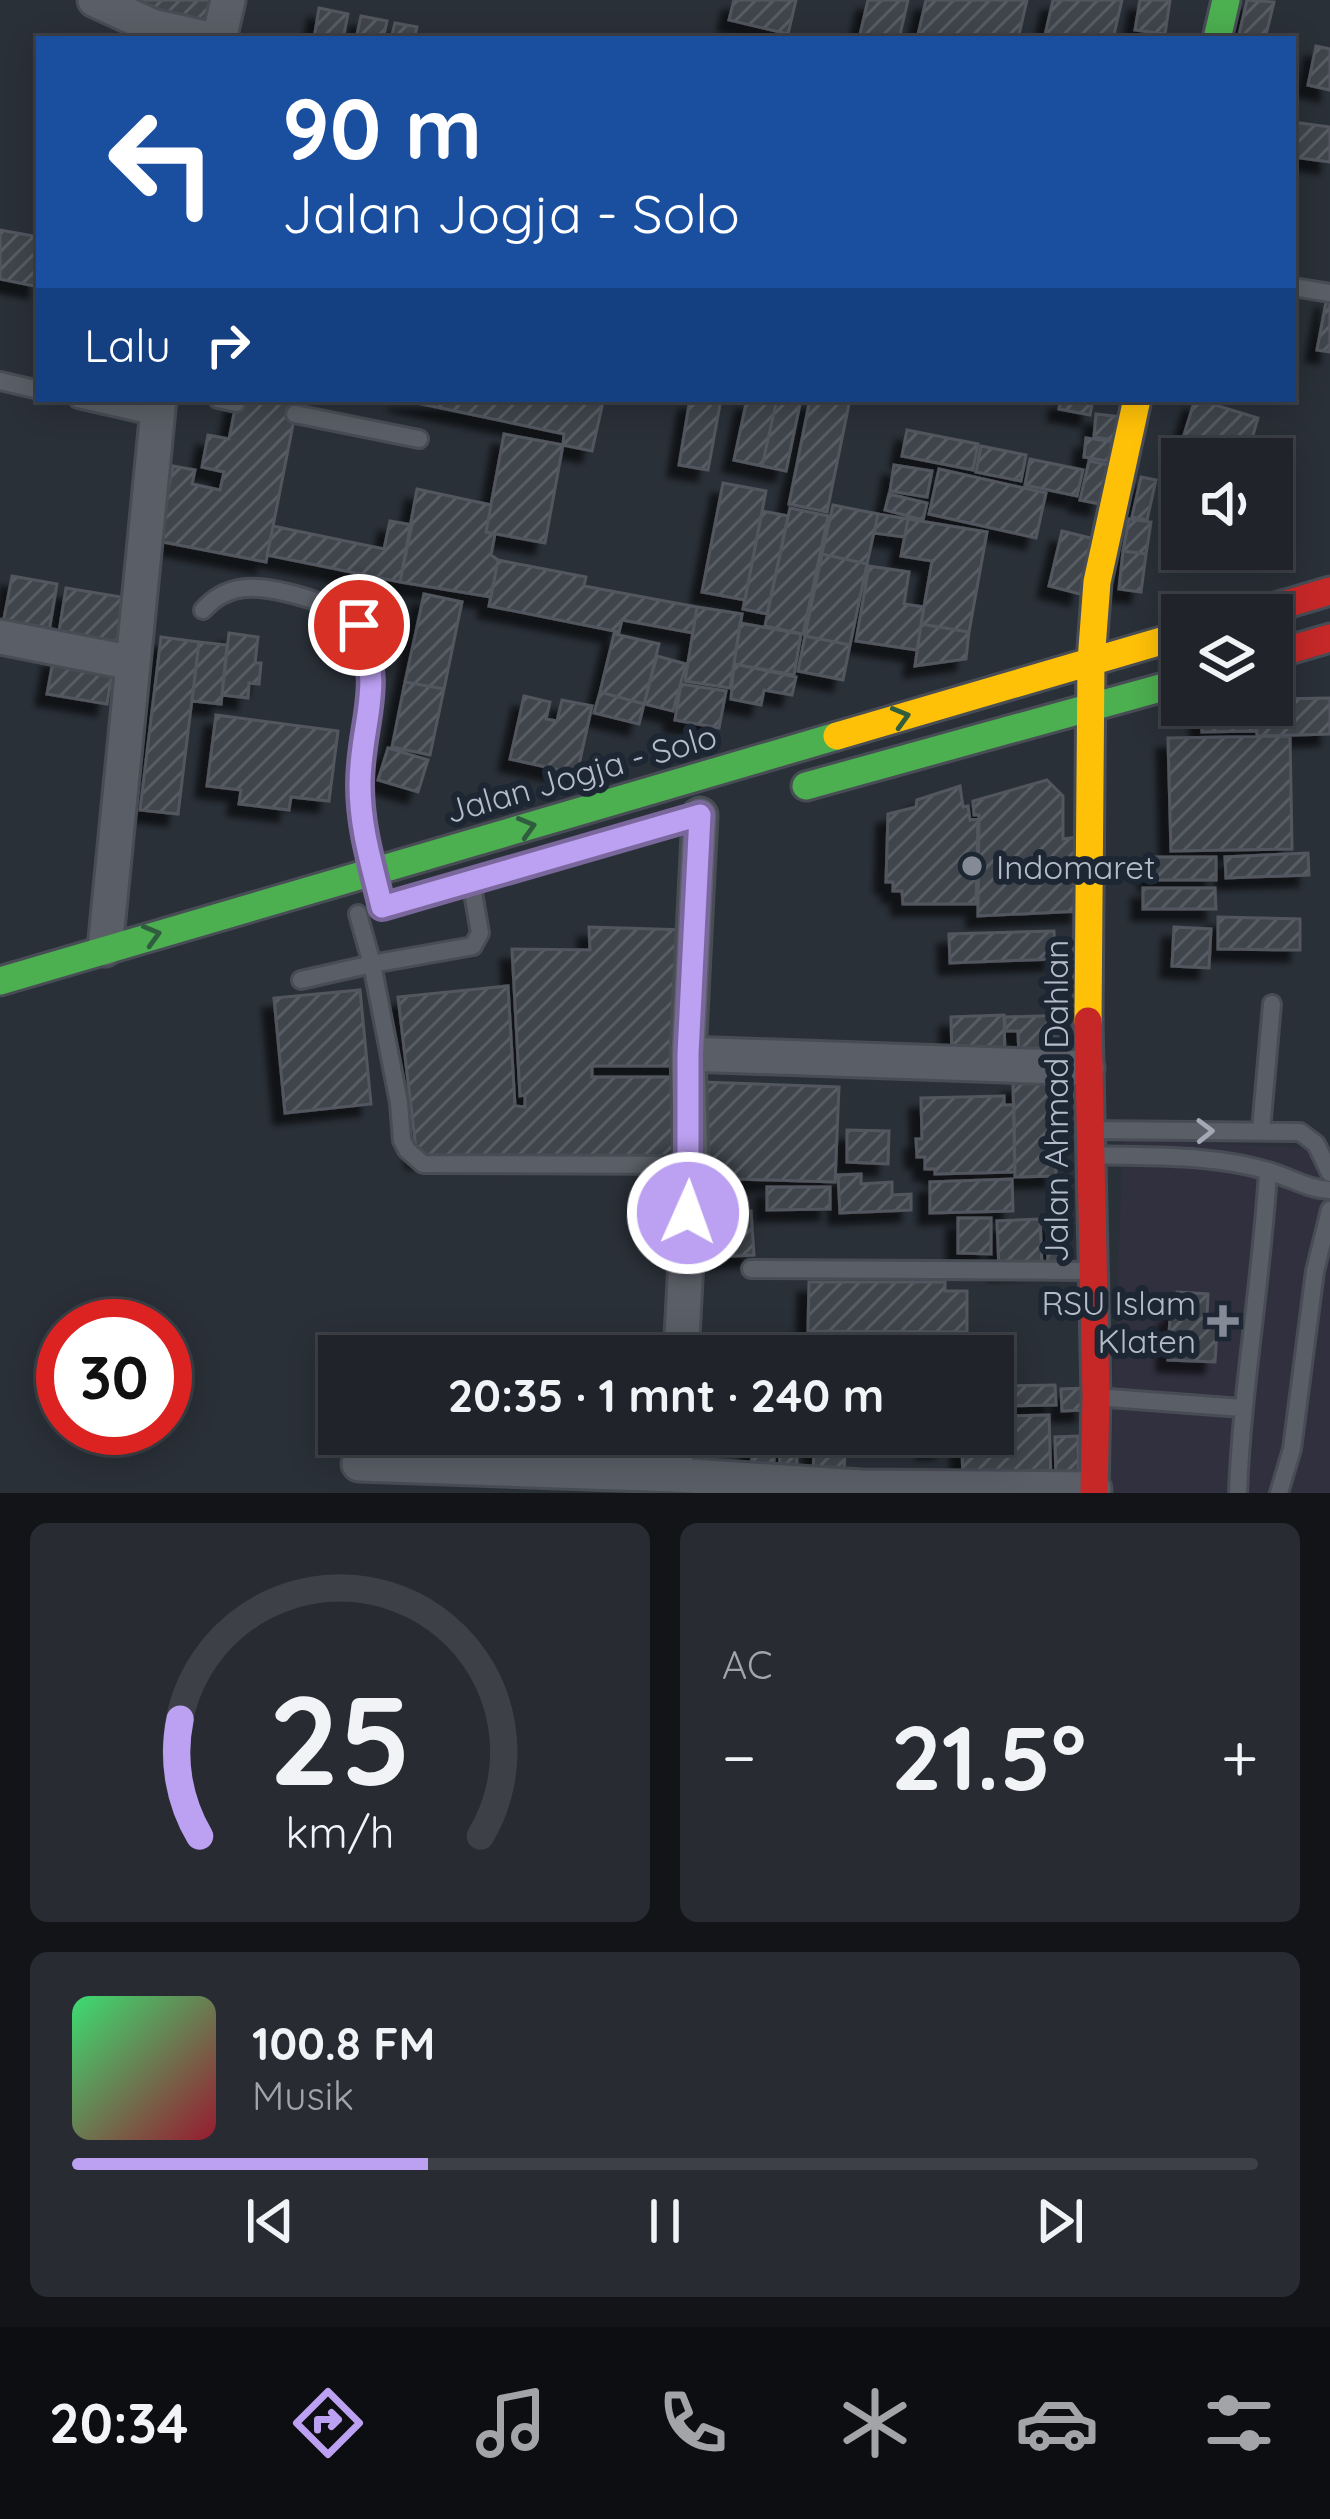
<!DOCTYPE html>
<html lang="id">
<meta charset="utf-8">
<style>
:root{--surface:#20242a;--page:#282c32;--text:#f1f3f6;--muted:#a2a4a8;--line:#3d4147;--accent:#bca0f2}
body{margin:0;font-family:Quicksand,sans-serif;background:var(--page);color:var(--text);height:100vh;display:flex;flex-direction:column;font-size:45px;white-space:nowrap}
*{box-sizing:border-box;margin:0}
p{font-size:39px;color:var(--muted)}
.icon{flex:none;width:66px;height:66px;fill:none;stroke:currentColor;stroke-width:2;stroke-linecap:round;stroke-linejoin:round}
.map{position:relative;height:1493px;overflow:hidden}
.panel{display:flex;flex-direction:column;gap:30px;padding:30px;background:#121417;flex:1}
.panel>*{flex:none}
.banner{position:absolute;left:36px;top:36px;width:1260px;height:366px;border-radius:0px;box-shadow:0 6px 30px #0003,0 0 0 3px var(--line);background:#1a4fa0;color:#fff;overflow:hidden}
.fabs{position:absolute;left:1161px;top:438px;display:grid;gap:24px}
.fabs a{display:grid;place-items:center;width:132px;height:132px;border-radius:0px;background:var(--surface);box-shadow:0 6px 30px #0003,0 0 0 3px var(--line);font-size:60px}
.speed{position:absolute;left:36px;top:1299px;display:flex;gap:24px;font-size:60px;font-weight:700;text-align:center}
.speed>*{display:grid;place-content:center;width:156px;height:156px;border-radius:50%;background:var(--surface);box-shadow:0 6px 30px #0003,0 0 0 3px var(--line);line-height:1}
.speed .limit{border:18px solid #d22;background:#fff;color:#111}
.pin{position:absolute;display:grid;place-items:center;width:102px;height:102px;color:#fff;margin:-51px;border:6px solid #fff;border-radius:50%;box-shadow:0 3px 12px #0007}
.me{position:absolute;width:132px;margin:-66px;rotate:2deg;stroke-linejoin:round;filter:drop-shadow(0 0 9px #0008)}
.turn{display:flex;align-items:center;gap:42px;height:252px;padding:0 48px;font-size:54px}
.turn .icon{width:156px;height:156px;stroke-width:2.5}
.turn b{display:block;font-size:84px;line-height:102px}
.then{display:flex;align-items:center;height:114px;padding:0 48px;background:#0003;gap:24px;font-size:45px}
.big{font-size:90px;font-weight:700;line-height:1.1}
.panel .tile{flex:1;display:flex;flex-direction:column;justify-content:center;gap:18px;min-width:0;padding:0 42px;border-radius:18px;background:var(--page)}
.panel .dial{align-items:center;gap:0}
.dial svg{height:312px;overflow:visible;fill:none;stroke:var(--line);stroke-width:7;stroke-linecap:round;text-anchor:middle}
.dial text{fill:var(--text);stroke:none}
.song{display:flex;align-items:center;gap:36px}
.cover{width:144px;height:144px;border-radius:18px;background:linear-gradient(135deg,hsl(140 70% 55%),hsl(350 70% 35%))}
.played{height:12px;border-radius:6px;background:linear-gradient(90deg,var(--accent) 30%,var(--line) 30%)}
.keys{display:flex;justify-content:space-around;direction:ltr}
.heat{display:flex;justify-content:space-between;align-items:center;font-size:66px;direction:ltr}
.panel .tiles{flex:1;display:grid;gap:30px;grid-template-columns:1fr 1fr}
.tile:last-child{grid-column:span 2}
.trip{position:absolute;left:318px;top:1335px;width:696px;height:120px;border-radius:0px;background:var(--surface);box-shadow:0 6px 30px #0003,0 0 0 3px var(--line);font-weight:700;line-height:120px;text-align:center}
.tabs{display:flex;height:192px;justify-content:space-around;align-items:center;background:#0d0e11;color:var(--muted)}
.tabs .icon{width:84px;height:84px}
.tabs .on{color:var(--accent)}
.tabs b{font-size:54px;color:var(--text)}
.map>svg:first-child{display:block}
.medical{fill:#31303e}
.building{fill:url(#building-hatch);stroke:#52575f;stroke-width:3;filter:url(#shadow)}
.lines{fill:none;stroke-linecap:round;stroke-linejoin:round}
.lane-casing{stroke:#484c55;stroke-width:22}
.street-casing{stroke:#484c55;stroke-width:39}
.fast-casing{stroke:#484c55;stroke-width:33}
.slow-casing{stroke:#484c55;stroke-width:33}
.jam-casing{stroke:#484c55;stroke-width:33}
.lane{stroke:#5a5e66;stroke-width:16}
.street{stroke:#5a5e66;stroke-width:33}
.fast{stroke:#4caf50;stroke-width:27}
.slow{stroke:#ffc107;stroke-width:27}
.jam{stroke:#c62828;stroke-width:27}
.oneway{stroke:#305d3f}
.oneway2{stroke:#a2a9b5}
.route-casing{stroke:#7a689d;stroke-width:30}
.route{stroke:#bca0f2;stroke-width:21}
.poi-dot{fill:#848b96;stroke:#1d2633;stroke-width:4.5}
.labels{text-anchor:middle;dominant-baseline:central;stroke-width:12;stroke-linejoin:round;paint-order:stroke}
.street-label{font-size:33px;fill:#b4bcc9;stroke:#1d2633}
.poi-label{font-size:33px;fill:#b4bcc9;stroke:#1d2633;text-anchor:start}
</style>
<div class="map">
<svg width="1330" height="1493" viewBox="0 0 1330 1493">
<defs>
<pattern id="building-hatch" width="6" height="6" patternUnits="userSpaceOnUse" patternTransform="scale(3)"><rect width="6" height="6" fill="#3f444c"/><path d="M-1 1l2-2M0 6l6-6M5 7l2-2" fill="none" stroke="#585d64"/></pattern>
<filter id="shadow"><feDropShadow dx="-11" dy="11" stdDeviation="3" flood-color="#0009"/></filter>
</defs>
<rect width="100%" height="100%" fill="#2a3038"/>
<!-- medical -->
<path class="medical" d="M 1123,1139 L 1330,1149 L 1330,1493 L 1110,1493 Z"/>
<!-- building -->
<path class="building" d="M 144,0 L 215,0 L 205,32 L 140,13 Z
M 734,0 L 796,0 L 788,34 L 729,20 Z
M 868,0 L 908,0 L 899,39 L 859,39 Z
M 926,0 L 1027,0 L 1018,39 L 917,39 Z
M 1053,0 L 1122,0 L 1113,39 L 1045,35 Z
M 1140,0 L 1170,0 L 1165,34 L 1135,30 Z
M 1247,0 L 1274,2 L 1265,39 L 1238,39 Z
M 319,8 L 348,14 L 343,39 L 314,39 Z
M 361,16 L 387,21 L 383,39 L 356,39 Z
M 395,23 L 417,27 L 414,39 L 391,39 Z
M 1316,46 L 1330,49 L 1330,90 L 1308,85 Z
M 1293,122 L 1330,127 L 1330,162 L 1293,157 Z
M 0,230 L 39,237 L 39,287 L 0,279 Z
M 1327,297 L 1330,297 L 1330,352 L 1317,350 Z
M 237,399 L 298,399 L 266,562 L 158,541 L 173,466 L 195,470 L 192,484 L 220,490 L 224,472 L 202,467 L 208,435 L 229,439 Z
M 398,399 L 587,399 L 603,402 L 592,451 L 563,445 L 564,434 Z
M 690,399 L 721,399 L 708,470 L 679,465 Z
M 747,399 L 777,399 L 762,466 L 734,460 Z
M 777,399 L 801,399 L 786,471 L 762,466 Z
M 810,399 L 850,399 L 827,512 L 789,504 Z
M 1061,399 L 1093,399 L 1090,415 L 1059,409 Z
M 1195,399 L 1258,418 L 1246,459 L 1215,459 L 1180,448 Z
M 1096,414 L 1123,417 L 1120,441 L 1094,437 Z
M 907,430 L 978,444 L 973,470 L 902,456 Z
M 504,434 L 563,445 L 545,543 L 486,532 Z
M 1086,438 L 1116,442 L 1113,462 L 1084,457 Z
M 981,446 L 1026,455 L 1021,481 L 976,472 Z
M 1030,459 L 1083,470 L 1077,496 L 1025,485 Z
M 1089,461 L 1109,465 L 1100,504 L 1080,500 Z
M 894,465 L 932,471 L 927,497 L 890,491 Z
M 939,469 L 1046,493 L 1036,538 L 929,514 Z
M 1141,477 L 1156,480 L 1147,520 L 1132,517 Z
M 723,483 L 766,491 L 745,600 L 702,592 Z
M 417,489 L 491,505 L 486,532 L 495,534 L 491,555 L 498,560 L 491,597 L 400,582 Z
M 889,494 L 927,503 L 923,520 L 885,510 Z
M 833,505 L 878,514 L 867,564 L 822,554 Z
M 790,508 L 828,516 L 803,634 L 765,626 Z
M 762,511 L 788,516 L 767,614 L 743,609 Z
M 878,514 L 908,519 L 905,537 L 874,533 Z
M 908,519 L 987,532 L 969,632 L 921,624 L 932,561 L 901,556 Z
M 1129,519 L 1151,522 L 1146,554 L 1123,551 Z
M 390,521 L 412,525 L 400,582 L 267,555 L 273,526 L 384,549 Z
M 1062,531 L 1095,539 L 1080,594 L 1049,586 Z
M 1123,551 L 1146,554 L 1141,592 L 1119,589 Z
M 822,554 L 867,564 L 850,645 L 805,636 Z
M 498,560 L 586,577 L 584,586 L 697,607 L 693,633 L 622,620 L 619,632 L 489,606 Z
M 869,566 L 909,572 L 904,604 L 924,607 L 917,650 L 856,641 Z
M 12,576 L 57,584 L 48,637 L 2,629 Z
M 66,588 L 127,598 L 118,649 L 58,638 Z
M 424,594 L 462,602 L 444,689 L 405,682 Z
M 697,607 L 742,614 L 730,688 L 685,681 Z
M 740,623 L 801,634 L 794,675 L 734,664 Z
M 921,624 L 969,632 L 966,659 L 915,666 Z
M 229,633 L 258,637 L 255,663 L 261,663 L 259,684 L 249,683 L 248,698 L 222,695 Z
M 614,634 L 659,644 L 644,704 L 600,692 Z
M 805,636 L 850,645 L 843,680 L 798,671 Z
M 161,637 L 199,642 L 178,814 L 140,810 Z
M 199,642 L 227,645 L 221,704 L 192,701 Z
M 54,656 L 113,667 L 107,704 L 47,694 Z
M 657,656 L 686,664 L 673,711 L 644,704 Z
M 734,664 L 796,677 L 792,695 L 764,690 L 761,705 L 731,699 Z
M 405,682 L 444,689 L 430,755 L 392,747 Z
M 681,684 L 726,691 L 719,728 L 675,720 Z
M 600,692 L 644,704 L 639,724 L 594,713 Z
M 524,696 L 550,702 L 546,719 L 557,721 L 562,700 L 592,706 L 577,774 L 510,759 Z
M 1330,698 L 1330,734 L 1257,736 L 1256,705 L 1272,705 L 1272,699 Z
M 1201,705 L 1256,705 L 1256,731 L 1202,732 Z
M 216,715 L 338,731 L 329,801 L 291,797 L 289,810 L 239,804 L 241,790 L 207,786 Z
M 1290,736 L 1292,849 L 1171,851 L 1168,738 Z
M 388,748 L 428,760 L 418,792 L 378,780 Z
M 1047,780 L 1063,796 L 1063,839 L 1078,837 L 1081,911 L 978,916 L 979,815 L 974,815 L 973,801 Z
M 960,786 L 963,807 L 968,806 L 970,820 L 978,819 L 976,904 L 903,904 L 902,891 L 893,891 L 893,882 L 886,882 L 888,814 L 916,807 L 917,800 Z
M 1308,853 L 1309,875 L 1226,878 L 1225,857 Z
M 1150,857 L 1216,857 L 1216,880 L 1150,880 Z
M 1143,888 L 1215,888 L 1216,909 L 1143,909 Z
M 1218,917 L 1300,919 L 1300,950 L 1218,949 Z
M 589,927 L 687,930 L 685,1066 L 592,1066 L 592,1077 L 685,1077 L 686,1159 L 417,1157 L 398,997 L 508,986 L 515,1106 L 525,1107 L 525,1095 L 520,1096 L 512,949 L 590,950 Z
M 1174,927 L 1211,929 L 1209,968 L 1172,966 Z
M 1054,931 L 1055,959 L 950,963 L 949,934 Z
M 360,990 L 371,1104 L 285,1113 L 274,998 Z
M 1004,1015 L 1005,1058 L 952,1060 L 951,1017 Z
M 1076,1015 L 1077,1061 L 1019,1058 L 1018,1031 L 1005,1031 L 1005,1017 Z
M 1053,1081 L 1056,1176 L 1015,1177 L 1013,1083 Z
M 702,1082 L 839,1087 L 835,1182 L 699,1178 Z
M 1004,1096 L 1004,1105 L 1014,1105 L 1015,1172 L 935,1174 L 935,1169 L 925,1169 L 925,1157 L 917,1157 L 916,1139 L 922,1139 L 921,1098 Z
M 847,1130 L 889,1131 L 888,1164 L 847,1162 Z
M 861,1174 L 861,1184 L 892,1182 L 892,1195 L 911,1194 L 911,1210 L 840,1213 L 838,1175 Z
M 1012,1179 L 1013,1211 L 930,1213 L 930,1182 Z
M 767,1187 L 830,1187 L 830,1209 L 767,1210 Z
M 751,1211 L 754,1255 L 714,1257 L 712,1213 Z
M 958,1218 L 991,1218 L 991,1254 L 958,1253 Z
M 1040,1219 L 1042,1266 L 999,1269 L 997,1221 Z
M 1068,1221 L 1069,1266 L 1048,1266 L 1047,1222 Z
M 809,1282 L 945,1282 L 945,1291 L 967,1291 L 967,1332 L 808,1331 Z
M 1177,1292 L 1208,1294 L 1207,1316 L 1218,1316 L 1215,1362 L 1168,1360 L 1170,1314 L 1175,1315 Z
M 1055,1385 L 1056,1405 L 1004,1406 L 1003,1386 Z
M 1085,1388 L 1086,1410 L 1062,1411 L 1061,1389 Z
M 1049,1415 L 1051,1484 L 963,1486 L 962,1444 L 1011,1443 L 1010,1416 Z
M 751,1434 L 774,1434 L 774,1465 L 752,1465 Z
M 779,1434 L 796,1434 L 797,1468 L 780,1468 Z
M 815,1434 L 846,1434 L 844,1473 L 813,1472 Z
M 927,1434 L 945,1434 L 945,1447 L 928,1448 Z
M 1078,1436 L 1079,1481 L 1056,1482 L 1055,1437 Z"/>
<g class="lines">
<!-- lane casing -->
<g class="lane-casing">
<path id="lane" d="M 1293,287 L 1330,293
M 0,381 L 39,390
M 78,399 L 157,417
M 218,399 L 236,403
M 295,414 L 419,439
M 203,610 C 227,583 255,585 288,593 C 406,621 367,685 360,776 C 358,805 363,831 370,859
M 358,914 L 372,964 L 473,946 L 480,933 L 471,881
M 301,980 L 372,964 L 399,1103 L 402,1140 L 407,1150 L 423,1164 L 691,1165
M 1089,1130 L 1300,1132 L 1316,1144 L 1330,1173
M 1261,1130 L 1272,1004
M 1090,1155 C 1147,1157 1212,1154 1268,1171 C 1289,1177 1307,1189 1330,1190
M 751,1269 L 1091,1271
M 1096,1397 L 1242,1408
M 1238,1493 C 1242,1385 1262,1279 1268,1171
M 1279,1493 L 1292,1449 L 1315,1271 L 1330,1210"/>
</g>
<!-- street casing -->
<g class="street-casing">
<path id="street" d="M 95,0 L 152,26 L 210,39
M 219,39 L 228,0
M 0,637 L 133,663
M 700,815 L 688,1054 L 1087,1068
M 105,949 L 159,399
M 681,1356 L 691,1165 L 688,1054
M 359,1464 L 675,1475 L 861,1487 L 1094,1489
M 675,1475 L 677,1434"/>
</g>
<!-- fast casing -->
<g class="fast-casing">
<path id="fast" d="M 1217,39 L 1226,0
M 806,786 L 1182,682
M 0,981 L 837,736"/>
</g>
<!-- slow casing -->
<g class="slow-casing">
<path id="slow" d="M 837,736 L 1182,635
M 1088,1021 L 1091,661 L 1097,582 L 1137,399"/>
</g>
<!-- jam casing -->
<g class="jam-casing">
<path id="jam" d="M 1249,615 L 1330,591
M 1272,655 L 1330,638
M 1088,1021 L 1096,1396 L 1094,1493"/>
</g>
<!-- lane -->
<use href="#lane" class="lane"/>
<!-- street -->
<use href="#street" class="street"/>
<!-- fast -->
<use href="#fast" class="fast"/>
<!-- slow -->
<use href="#slow" class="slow"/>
<!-- jam -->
<use href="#jam" class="jam"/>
</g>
<!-- one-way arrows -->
<defs><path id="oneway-chevron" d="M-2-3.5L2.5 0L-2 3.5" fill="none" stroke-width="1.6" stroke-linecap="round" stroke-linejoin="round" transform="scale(3)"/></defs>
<g class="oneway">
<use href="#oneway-chevron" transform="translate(901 717) rotate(-16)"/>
<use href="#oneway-chevron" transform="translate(527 827) rotate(-16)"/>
<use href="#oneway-chevron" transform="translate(152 935) rotate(-16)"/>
</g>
<use class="oneway2" href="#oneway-chevron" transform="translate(1205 1131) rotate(-1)"/>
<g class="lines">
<!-- route casing -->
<g class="route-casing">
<path id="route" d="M 359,625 C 385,689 360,723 360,785 C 360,828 372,865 382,907 L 700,815 L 688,1054 L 688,1213"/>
</g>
<!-- route -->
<use href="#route" class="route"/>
</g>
<!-- markers -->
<g class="poi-dot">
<circle cx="972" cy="866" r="12"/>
<path d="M1217 1303h12v12h12v12h-12v12h-12v-12h-12v-12h12z"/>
</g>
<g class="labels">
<!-- street labels -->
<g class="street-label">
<text transform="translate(581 773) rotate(-16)">Jalan Jogja - Solo</text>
<text transform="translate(1055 1101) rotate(-90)">Jalan Ahmad Dahlan</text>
</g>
<!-- poi labels -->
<g class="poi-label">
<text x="996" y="866">Indomaret</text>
<text x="1196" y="1302" text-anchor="end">RSU Islam<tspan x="1196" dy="38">Klaten</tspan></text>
</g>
</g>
</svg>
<div class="fabs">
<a><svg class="icon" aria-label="sound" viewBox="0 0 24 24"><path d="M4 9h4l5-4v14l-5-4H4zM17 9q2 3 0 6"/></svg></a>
<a><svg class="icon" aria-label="layers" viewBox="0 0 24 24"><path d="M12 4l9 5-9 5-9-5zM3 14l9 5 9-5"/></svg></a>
</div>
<div class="speed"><div class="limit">30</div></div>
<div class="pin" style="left:359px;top:625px;background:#d93025"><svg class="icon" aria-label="arrive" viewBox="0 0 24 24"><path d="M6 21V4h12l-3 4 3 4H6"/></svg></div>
<svg class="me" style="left:688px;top:1213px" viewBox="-20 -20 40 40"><circle r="17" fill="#bca0f2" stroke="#fff" stroke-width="3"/><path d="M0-11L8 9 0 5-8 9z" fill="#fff"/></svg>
<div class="trip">20:35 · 1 mnt · 240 m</div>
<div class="banner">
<div class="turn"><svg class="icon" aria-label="left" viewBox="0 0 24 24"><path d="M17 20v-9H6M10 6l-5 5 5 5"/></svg><div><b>90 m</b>Jalan Jogja - Solo</div></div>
<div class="then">Lalu<svg class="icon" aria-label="right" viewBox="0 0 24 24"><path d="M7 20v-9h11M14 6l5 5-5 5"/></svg></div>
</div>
</div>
<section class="panel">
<div class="tiles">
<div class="tile dial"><svg viewBox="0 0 100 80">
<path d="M14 69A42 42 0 1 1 86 69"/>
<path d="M14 69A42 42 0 0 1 9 39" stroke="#bca0f2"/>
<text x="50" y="56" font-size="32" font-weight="700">25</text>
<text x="50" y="72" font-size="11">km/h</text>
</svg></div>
<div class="tile"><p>AC</p>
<div class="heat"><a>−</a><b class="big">21.5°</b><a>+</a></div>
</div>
<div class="tile">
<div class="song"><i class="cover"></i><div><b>100.8 FM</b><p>Musik</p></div></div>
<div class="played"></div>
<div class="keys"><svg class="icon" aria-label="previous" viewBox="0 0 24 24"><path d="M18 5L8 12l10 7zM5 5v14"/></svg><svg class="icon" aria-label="pause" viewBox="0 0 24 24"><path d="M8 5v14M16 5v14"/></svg><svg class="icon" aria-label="next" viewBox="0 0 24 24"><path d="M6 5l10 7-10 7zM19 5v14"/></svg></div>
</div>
</div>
</section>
<nav class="tabs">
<b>20:34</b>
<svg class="icon on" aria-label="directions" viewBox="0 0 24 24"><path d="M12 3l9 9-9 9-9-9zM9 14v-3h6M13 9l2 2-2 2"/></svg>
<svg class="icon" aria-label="music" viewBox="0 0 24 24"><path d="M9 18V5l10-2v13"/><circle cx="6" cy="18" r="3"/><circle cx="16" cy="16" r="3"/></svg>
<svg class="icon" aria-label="phone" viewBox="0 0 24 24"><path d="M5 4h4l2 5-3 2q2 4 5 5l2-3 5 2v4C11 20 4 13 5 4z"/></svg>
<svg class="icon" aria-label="climate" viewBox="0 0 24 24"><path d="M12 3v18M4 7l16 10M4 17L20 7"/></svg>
<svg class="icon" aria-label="car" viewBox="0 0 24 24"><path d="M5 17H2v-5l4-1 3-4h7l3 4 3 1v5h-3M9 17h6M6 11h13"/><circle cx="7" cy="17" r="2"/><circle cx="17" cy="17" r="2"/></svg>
<svg class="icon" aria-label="filters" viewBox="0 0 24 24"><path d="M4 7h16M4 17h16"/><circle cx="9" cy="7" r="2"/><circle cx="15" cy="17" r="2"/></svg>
</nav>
